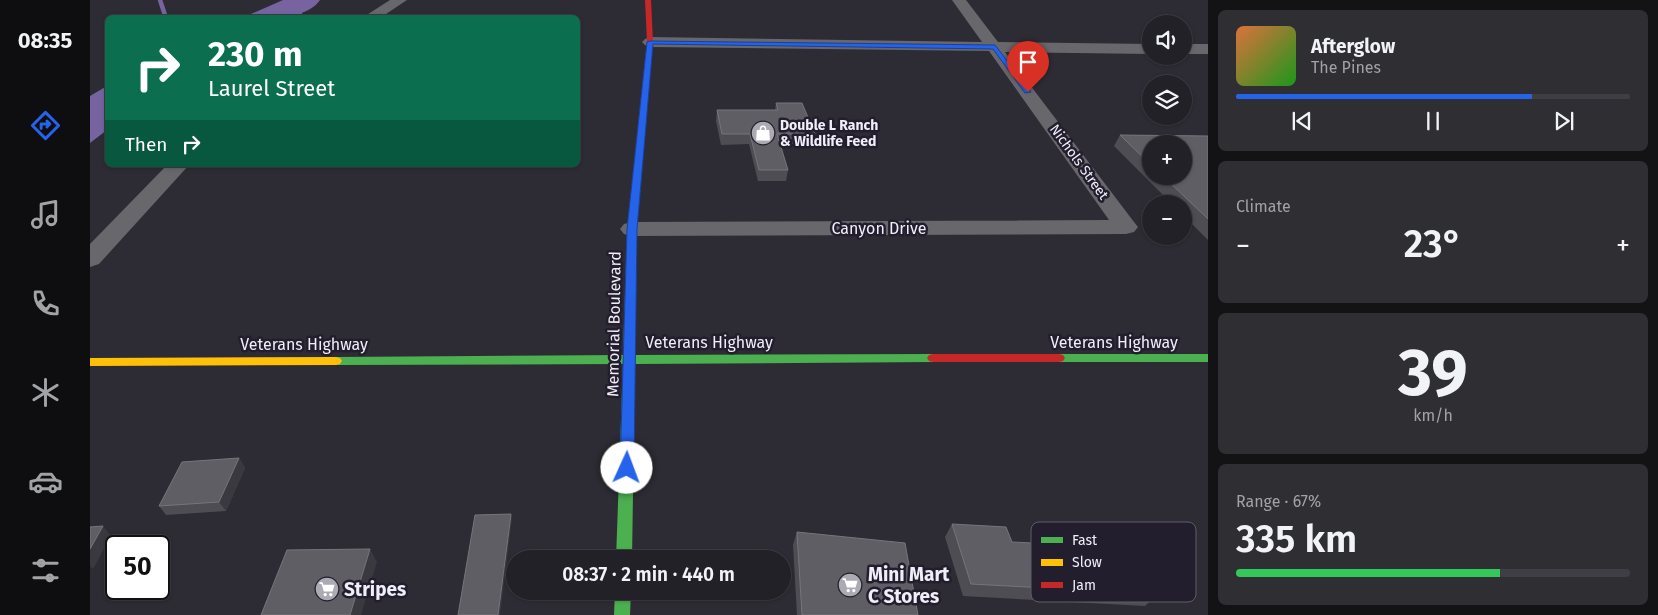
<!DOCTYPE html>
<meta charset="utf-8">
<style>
:root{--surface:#222127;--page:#2e2e33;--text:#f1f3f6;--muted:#a2a3a7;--line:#3f3e44;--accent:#2563eb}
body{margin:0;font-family:"Fira Sans",sans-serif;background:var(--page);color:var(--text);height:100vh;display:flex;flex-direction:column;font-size:19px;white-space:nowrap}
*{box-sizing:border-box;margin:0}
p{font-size:16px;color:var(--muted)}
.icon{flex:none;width:28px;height:28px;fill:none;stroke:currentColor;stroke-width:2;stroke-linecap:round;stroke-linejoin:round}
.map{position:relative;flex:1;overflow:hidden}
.panel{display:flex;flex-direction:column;gap:10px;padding:10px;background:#131215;width:450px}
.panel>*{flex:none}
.banner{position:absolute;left:15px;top:15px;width:475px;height:152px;border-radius:8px;box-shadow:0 1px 4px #0004,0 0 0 1px var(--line);background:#0b6e4f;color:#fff;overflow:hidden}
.tools{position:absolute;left:1052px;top:15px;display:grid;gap:10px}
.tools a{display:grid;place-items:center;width:50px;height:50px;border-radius:50%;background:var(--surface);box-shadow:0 1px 4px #0004,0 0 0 1px var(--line);font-size:25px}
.speed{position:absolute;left:15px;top:535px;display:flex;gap:10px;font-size:25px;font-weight:700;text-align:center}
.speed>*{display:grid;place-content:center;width:65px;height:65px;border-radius:50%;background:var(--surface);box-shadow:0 1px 4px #0004,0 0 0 1px var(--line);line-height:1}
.speed .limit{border:2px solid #111;border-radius:8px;background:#fff;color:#111}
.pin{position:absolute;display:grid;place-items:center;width:42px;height:42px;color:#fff;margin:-51px -21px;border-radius:50% 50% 50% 0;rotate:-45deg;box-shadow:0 0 5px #0007}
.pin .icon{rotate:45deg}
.me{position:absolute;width:55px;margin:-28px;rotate:2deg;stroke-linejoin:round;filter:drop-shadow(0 0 4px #0008)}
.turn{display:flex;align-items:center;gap:18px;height:105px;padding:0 20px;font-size:22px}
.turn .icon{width:65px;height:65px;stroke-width:2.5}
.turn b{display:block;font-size:35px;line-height:42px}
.then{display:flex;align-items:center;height:48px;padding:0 20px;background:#0003;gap:10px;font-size:19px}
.big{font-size:38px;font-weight:600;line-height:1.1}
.panel .tile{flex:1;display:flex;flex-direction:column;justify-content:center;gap:8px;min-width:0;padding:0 18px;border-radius:8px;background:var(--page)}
.panel .dial{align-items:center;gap:0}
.dial b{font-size:65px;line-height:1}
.song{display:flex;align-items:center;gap:15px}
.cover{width:60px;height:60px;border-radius:8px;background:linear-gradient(135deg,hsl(20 70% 55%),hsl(120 70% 35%))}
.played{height:5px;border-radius:2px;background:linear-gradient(90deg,var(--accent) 75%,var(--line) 75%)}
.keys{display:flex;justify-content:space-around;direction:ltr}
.heat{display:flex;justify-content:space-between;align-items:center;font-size:28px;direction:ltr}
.charge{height:8px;border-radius:4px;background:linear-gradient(90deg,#34c759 67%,var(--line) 0)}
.trip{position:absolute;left:416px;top:550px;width:285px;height:50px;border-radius:25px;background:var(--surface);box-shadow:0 1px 4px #0004,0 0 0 1px var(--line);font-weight:600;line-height:50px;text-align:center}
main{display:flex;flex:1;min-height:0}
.menu{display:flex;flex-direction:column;width:90px;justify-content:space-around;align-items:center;background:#0e0d10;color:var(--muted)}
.menu .icon{width:35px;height:35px}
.menu .active{color:var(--accent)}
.menu b{font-size:22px;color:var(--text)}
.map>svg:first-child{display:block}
.water{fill:#7763a0}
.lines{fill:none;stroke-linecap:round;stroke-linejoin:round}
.stream{stroke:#7763a0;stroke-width:4.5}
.river{fill:#7763a0;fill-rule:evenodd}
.street{fill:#68676c;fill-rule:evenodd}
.fast{fill:#4caf50;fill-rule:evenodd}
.slow{fill:#ffc107;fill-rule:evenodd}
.jam{fill:#c62828;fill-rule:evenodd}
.wall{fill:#4e4d53;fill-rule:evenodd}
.shaded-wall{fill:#3a393f}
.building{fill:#605e65;stroke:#76757c}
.route{fill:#2563eb;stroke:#184099}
.labels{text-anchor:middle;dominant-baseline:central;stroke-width:5;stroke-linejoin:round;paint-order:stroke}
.far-poi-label{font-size:14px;font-weight:bold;fill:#f0eef8;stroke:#231e2d;text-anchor:start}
.far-street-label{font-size:14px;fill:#f0eef8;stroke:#231e2d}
.street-label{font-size:16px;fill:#f0eef8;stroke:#231e2d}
.near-poi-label{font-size:19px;font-weight:bold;fill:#f0eef8;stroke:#231e2d;text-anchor:start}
.key{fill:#231e2d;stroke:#605c6a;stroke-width:1}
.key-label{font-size:14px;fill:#f0eef8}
</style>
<main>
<nav class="menu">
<b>08:35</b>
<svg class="icon active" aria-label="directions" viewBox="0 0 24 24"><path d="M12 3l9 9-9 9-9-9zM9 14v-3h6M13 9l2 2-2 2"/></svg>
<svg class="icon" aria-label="music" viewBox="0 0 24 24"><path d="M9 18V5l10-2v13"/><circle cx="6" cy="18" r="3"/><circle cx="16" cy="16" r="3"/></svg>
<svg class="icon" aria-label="phone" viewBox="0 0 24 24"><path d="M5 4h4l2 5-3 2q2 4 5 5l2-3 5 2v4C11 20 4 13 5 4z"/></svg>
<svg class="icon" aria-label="climate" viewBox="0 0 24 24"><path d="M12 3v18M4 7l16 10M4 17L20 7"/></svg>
<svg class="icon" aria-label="car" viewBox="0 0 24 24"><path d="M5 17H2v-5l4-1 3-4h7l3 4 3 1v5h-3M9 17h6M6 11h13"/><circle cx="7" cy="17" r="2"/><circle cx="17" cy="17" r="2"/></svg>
<svg class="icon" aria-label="filters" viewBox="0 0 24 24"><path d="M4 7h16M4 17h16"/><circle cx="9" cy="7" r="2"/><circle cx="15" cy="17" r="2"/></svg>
</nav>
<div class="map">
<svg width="1118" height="615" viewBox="0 0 1118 615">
<rect width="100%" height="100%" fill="#2d2c34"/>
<!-- water -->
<path class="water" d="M 193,0 L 214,0 L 212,14 L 206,17 L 154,17 Z
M 17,86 L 17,130 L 0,143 L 0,96 Z"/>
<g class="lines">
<!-- stream -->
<path class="stream" d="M 70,0 L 76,18"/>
<!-- river -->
<path class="river" d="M 198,0 L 230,0 C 217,19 183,18 163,18 L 166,13 Z"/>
<!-- street -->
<path class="street" d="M 300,0 L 317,0 L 290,18 L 272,18 Z
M 862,0 L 876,0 L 908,42 L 1061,44 L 1061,54 L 915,52 L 1044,222 L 1048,227 L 1044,232 L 1036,234 L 542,236 L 534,234 L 530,229 L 534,224 L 542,222 L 1019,220 L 899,51 L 560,47 L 555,45 L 552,42 L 555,39 L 560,37 L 892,42 Z
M 1094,44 L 1118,44 L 1118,54 L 1094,54 Z
M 77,165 L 99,165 L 9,264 L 0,267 L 0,244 Z"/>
<!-- fast -->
<path class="fast" d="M 548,132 L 555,134 L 547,229 L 545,355 L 843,354 L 847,355 L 849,358 L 847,361 L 843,362 L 545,364 L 542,559 L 526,559 L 533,364 L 246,365 L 242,364 L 240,361 L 242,358 L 246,357 L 533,355 L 537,229 Z
M 969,354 L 1118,354 L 1118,362 L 969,362 L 965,361 L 963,358 L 965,355 Z
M 525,591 L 541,591 L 540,615 L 524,615 Z"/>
<!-- slow -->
<path class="slow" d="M 246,357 L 250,358 L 252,361 L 250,364 L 246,365 L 0,366 L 0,358 Z"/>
<!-- jam -->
<path class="jam" d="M 555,0 L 561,0 L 563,42 L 555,134 L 551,136 L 547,134 L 557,42 Z
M 843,354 L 969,354 L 973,355 L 975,358 L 973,361 L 969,362 L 843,362 L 839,361 L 837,358 L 839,355 Z"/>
</g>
<!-- wall -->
<path class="wall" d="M 686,103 L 725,134 L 723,144 L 690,144 L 698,170 L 696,181 L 668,181 L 659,144 L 631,145 L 626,121 L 627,110 L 685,110 Z
M 1030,135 L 1118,136 L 1118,240 L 1094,216 L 1094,204 L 1082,204 L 1024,146 ZM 1061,144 L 1094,176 L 1061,176 Z
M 149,458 L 155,468 L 136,511 L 76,515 L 69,506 Z
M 862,524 L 922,542 L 1068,594 L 1055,606 L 873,596 L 855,537 Z
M 707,532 L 828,615 L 707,615 L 703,545 Z"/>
<!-- shaded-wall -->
<path class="shaded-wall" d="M 149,458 L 155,468 L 136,511 L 129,502 Z
M 421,514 L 422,519 L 410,615 L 408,615 Z
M 13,526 L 21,536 L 3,569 L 0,566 L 0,549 Z
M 280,549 L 287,562 L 271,615 L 260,615 Z"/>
<!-- building -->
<path class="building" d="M 686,103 L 712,103 L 725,134 L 687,134 L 698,170 L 669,170 L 660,134 L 632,134 L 627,110 L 688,110 Z
M 1030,135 L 1118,136 L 1118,219 L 1073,176 L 1094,176 L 1094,144 L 1061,144 L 1061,165 Z
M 149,458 L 129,502 L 69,506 L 92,462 Z
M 421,514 L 408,615 L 368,615 L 385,515 Z
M 862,524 L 916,527 L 922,542 L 1044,548 L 1068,594 L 881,584 Z
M 13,526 L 0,549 L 0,527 Z
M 707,532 L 815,543 L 828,615 L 712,615 Z
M 280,549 L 260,615 L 171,615 L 197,550 Z"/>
<!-- route -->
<path class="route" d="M 560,41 L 905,45 L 941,92 L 935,93 L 903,49 L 563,44 L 547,229 L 544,468 L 542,472 L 537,474 L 532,472 L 530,468 L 537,229 L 557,42 Z"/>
<!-- icons -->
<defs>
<g id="shop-disc" transform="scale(1.25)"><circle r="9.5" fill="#acaab3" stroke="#231e2d"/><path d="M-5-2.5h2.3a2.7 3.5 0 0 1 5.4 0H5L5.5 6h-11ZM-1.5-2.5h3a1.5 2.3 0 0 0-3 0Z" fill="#fff"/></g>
<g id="supermarket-disc" transform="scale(1.25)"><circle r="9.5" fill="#acaab3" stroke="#231e2d"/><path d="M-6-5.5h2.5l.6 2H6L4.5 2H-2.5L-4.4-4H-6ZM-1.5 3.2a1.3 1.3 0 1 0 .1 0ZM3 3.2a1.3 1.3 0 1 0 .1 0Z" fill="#fff"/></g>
</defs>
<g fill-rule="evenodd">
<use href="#shop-disc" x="673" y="133"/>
<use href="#supermarket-disc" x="760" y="585"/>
<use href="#supermarket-disc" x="237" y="589"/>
</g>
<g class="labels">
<!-- far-poi labels -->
<g class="far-poi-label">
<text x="690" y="125">Double L Ranch<tspan x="690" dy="16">&amp; Wildlife Feed</tspan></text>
</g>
<!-- far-street labels -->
<g class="far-street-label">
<text transform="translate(989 162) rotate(54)">Nichols Street</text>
</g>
<!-- street labels -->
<g class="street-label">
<text x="789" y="228">Canyon Drive</text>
<text transform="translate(524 324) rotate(-89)">Memorial Boulevard</text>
<text x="619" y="342">Veterans Highway</text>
<text x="1024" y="342">Veterans Highway</text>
<text x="214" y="344">Veterans Highway</text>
</g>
<!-- near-poi labels -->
<g class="near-poi-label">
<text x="778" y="574">Mini Mart<tspan x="778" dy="22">C Stores</tspan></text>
<text x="254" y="589">Stripes</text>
</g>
</g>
<!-- legend -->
<rect x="941" y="522" width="165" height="80" rx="8" class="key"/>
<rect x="951" y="537" width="22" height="6" fill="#4caf50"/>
<rect x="951" y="559" width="22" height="7" fill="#ffc107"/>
<rect x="951" y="582" width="22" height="6" fill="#c62828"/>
<g class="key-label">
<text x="982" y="545">Fast</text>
<text x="982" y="567">Slow</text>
<text x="982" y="590">Jam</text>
</g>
</svg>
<div class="tools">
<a><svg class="icon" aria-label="sound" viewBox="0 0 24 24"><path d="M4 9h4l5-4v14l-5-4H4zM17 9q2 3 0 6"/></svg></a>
<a><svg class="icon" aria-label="layers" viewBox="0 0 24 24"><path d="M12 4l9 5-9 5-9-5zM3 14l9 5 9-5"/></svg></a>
<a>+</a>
<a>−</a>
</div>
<div class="speed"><div class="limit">50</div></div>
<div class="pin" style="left:938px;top:92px;background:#d93025"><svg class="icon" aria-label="arrive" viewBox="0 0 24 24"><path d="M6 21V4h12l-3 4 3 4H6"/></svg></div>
<svg class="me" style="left:537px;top:468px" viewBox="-20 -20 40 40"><circle r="19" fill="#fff"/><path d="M0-13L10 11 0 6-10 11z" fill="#2563eb"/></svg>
<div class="trip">08:37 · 2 min · 440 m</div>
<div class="banner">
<div class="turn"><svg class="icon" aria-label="right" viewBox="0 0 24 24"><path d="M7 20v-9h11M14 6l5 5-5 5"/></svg><div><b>230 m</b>Laurel Street</div></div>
<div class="then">Then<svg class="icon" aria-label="right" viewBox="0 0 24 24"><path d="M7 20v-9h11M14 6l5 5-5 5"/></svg></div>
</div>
</div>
<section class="panel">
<div class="tile">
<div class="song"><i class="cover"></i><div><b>Afterglow</b><p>The Pines</p></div></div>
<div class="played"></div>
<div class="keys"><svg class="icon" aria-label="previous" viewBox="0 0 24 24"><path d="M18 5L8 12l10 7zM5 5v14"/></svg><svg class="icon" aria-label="pause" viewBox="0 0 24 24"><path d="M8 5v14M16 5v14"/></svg><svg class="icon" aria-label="next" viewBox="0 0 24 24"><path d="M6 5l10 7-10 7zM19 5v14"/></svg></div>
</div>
<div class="tile"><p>Climate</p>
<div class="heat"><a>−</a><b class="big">23°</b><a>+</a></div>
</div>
<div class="tile dial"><b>39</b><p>km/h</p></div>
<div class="tile"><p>Range · 67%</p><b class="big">335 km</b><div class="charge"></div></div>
</section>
</main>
